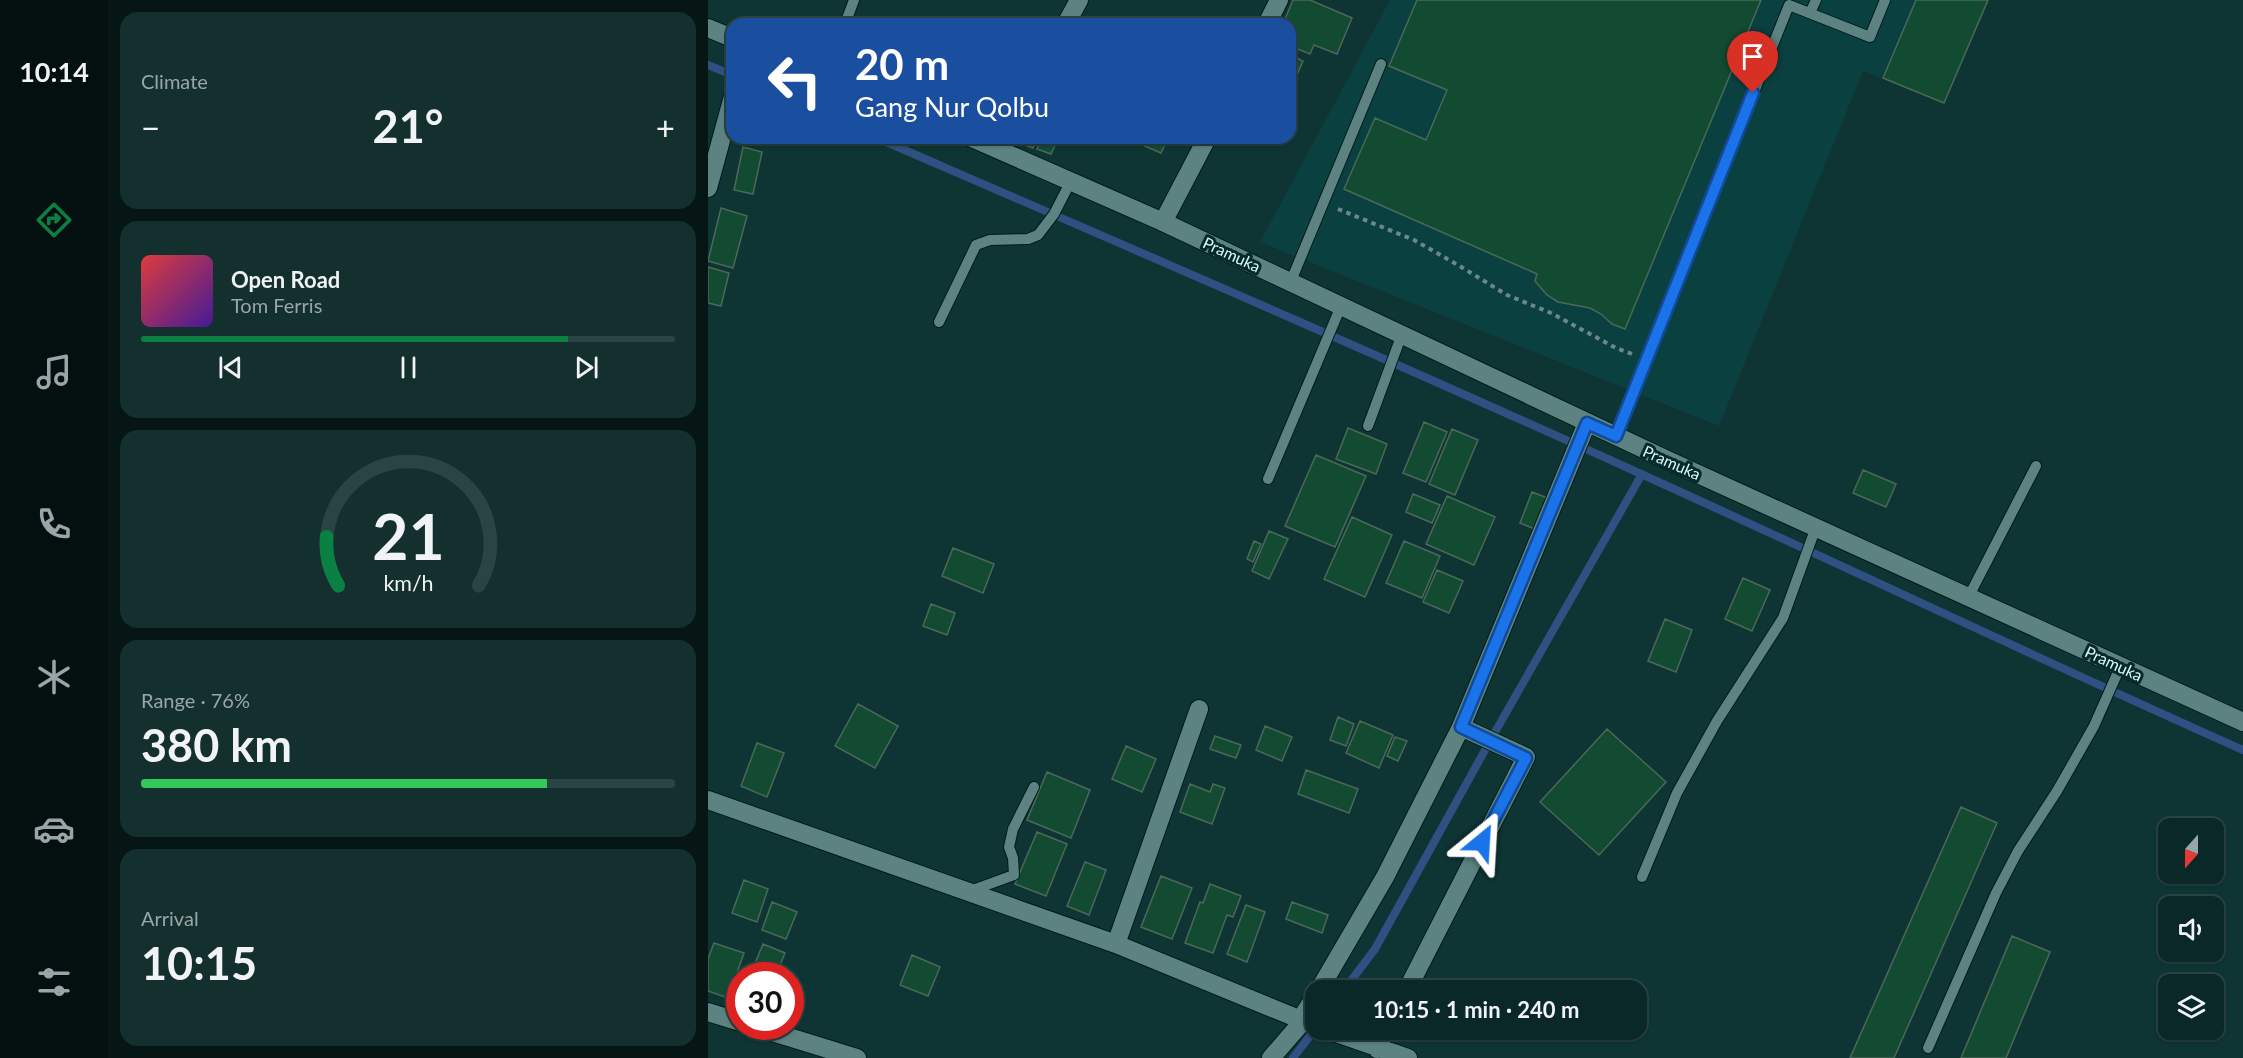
<!DOCTYPE html>
<meta charset="utf-8">
<style>
:root{--surface:#0a2827;--page:#13302f;--text:#f1f3f6;--muted:#99a6a7;--line:#2a4444;--accent:#0b8043}
body{margin:0;font-family:Lato,sans-serif;background:var(--page);color:var(--text);height:100vh;display:flex;flex-direction:column;font-size:22px;white-space:nowrap}
*{box-sizing:border-box;margin:0}
p{font-size:20px;color:var(--muted)}
.icon{flex:none;width:33px;height:33px;fill:none;stroke:currentColor;stroke-width:2;stroke-linecap:round;stroke-linejoin:round}
.map{position:relative;flex:1;overflow:hidden}
.panel{display:flex;flex-direction:column;gap:12px;padding:12px;background:#061615;width:600px}
.panel>*{flex:none}
.guide{position:absolute;left:18px;top:18px;width:570px;height:126px;border-radius:18px;box-shadow:0 2px 4px #0004,0 0 0 2px var(--line);background:#1a4fa0;color:#fff;overflow:hidden}
.needle{width:39px;rotate:201deg}
.tools{position:absolute;left:1450px;top:818px;display:grid;gap:12px}
.tools a{display:grid;place-items:center;width:66px;height:66px;border-radius:12px;background:var(--surface);box-shadow:0 2px 4px #0004,0 0 0 2px var(--line);font-size:30px}
.speed{position:absolute;left:18px;top:962px;display:flex;gap:12px;font-size:30px;font-weight:700;text-align:center}
.speed>*{display:grid;place-content:center;width:78px;height:78px;border-radius:50%;background:var(--surface);box-shadow:0 2px 4px #0004,0 0 0 2px var(--line);line-height:1}
.speed .limit{border:9px solid #d22;background:#fff;color:#111}
.pin{position:absolute;display:grid;place-items:center;width:51px;height:51px;color:#fff;margin:-62px -26px;border-radius:50% 50% 50% 0;rotate:-45deg;box-shadow:0 0 6px #0007}
.pin .icon{rotate:45deg}
.me{position:absolute;width:66px;margin:-33px;rotate:27deg;stroke-linejoin:round;filter:drop-shadow(0 0 4px #0008)}
.turn{display:flex;align-items:center;gap:21px;height:126px;padding:0 30px;font-size:27px}
.turn .icon{width:78px;height:78px;stroke-width:2.5}
.turn b{display:block;font-size:42px;line-height:51px}
.big{font-size:45px;font-weight:700;line-height:1.1}
.panel .card{flex:1;display:flex;flex-direction:column;justify-content:center;gap:9px;min-width:0;padding:0 21px;border-radius:18px;background:var(--page)}
.panel .dial{align-items:center;gap:0}
.dial svg{height:156px;overflow:visible;fill:none;stroke:var(--line);stroke-width:7;stroke-linecap:round;text-anchor:middle}
.dial text{fill:var(--text);stroke:none}
.song{display:flex;align-items:center;gap:18px}
.cover{width:72px;height:72px;border-radius:9px;background:linear-gradient(135deg,hsl(0 70% 55%),hsl(260 70% 35%))}
.played{height:6px;border-radius:3px;background:linear-gradient(90deg,var(--accent) 80%,var(--line) 80%)}
.keys{display:flex;justify-content:space-around;direction:ltr}
.heat{display:flex;justify-content:space-between;align-items:center;font-size:33px;direction:ltr}
.charge{height:9px;border-radius:4px;background:linear-gradient(90deg,#34c759 76%,var(--line) 0)}
.trip{position:absolute;left:597px;top:980px;width:342px;height:60px;border-radius:18px;background:var(--surface);box-shadow:0 2px 4px #0004,0 0 0 2px var(--line);font-weight:700;line-height:60px;text-align:center}
main{display:flex;flex:1;min-height:0}
.tabs{display:flex;flex-direction:column;width:108px;justify-content:space-around;align-items:center;background:#041010;color:var(--muted)}
.tabs .icon{width:42px;height:42px}
.tabs .on{color:var(--accent)}
.tabs b{font-size:27px;color:var(--text)}
.map>svg:first-child{display:block}
.built{fill:#0a403f}
.lines{fill:none;stroke-linecap:round;stroke-linejoin:round}
.stream{stroke:#2f5082;stroke-width:8}
.building{fill:#124b32;stroke:#4b6858;stroke-width:1.5}
.service-casing{stroke:#001b1a;stroke-width:12}
.minor-casing{stroke:#001b1a;stroke-width:20}
.tertiary-casing{stroke:#001b1a;stroke-width:20}
.path{stroke:#6a8988;stroke-width:4;stroke-dasharray:4.5 4.5;stroke-linecap:butt}
.service{stroke:#5c8381;stroke-width:10}
.minor{stroke:#5c8381;stroke-width:18}
.tertiary{stroke:#5c8381;stroke-width:18}
.route-casing{stroke:#114b97;stroke-width:15}
.route{stroke:#1a73e8;stroke-width:10}
.labels{text-anchor:middle;dominant-baseline:central;stroke-width:6;stroke-linejoin:round;paint-order:stroke}
.street-label{font-size:16px;fill:#e0f5f4;stroke:#022b2a}
</style>
<main>
<nav class="tabs">
<b>10:14</b>
<svg class="icon on" aria-label="directions" viewBox="0 0 24 24"><path d="M12 3l9 9-9 9-9-9zM9 14v-3h6M13 9l2 2-2 2"/></svg>
<svg class="icon" aria-label="music" viewBox="0 0 24 24"><path d="M9 18V5l10-2v13"/><circle cx="6" cy="18" r="3"/><circle cx="16" cy="16" r="3"/></svg>
<svg class="icon" aria-label="phone" viewBox="0 0 24 24"><path d="M5 4h4l2 5-3 2q2 4 5 5l2-3 5 2v4C11 20 4 13 5 4z"/></svg>
<svg class="icon" aria-label="climate" viewBox="0 0 24 24"><path d="M12 3v18M4 7l16 10M4 17L20 7"/></svg>
<svg class="icon" aria-label="car" viewBox="0 0 24 24"><path d="M5 17H2v-5l4-1 3-4h7l3 4 3 1v5h-3M9 17h6M6 11h13"/><circle cx="7" cy="17" r="2"/><circle cx="17" cy="17" r="2"/></svg>
<svg class="icon" aria-label="filters" viewBox="0 0 24 24"><path d="M4 7h16M4 17h16"/><circle cx="9" cy="7" r="2"/><circle cx="15" cy="17" r="2"/></svg>
</nav>
<section class="panel">
<div class="card"><p>Climate</p>
<div class="heat"><a>−</a><b class="big">21°</b><a>+</a></div>
</div>
<div class="card">
<div class="song"><i class="cover"></i><div><b>Open Road</b><p>Tom Ferris</p></div></div>
<div class="played"></div>
<div class="keys"><svg class="icon" aria-label="previous" viewBox="0 0 24 24"><path d="M18 5L8 12l10 7zM5 5v14"/></svg><svg class="icon" aria-label="pause" viewBox="0 0 24 24"><path d="M8 5v14M16 5v14"/></svg><svg class="icon" aria-label="next" viewBox="0 0 24 24"><path d="M6 5l10 7-10 7zM19 5v14"/></svg></div>
</div>
<div class="card dial"><svg viewBox="0 0 100 80">
<path d="M14 69A42 42 0 1 1 86 69"/>
<path d="M14 69A42 42 0 0 1 8 44" stroke="#0b8043"/>
<text x="50" y="56" font-size="32" font-weight="700">21</text>
<text x="50" y="72" font-size="11">km/h</text>
</svg></div>
<div class="card"><p>Range · 76%</p><b class="big">380 km</b><div class="charge"></div></div>
<div class="card"><p>Arrival</p><b class="big">10:15</b></div>
</section>
<div class="map">
<svg width="1535" height="1058" viewBox="0 0 1535 1058">
<rect width="100%" height="100%" fill="#0e3534"/>
<!-- built -->
<path class="built" d="M 682,0 L 1279,0 L 1236,103 L 1155,71 L 1011,426 L 552,242 Z"/>
<g class="lines">
<!-- stream -->
<path class="stream" d="M 0,65 L 24,75
M 169,138 C 425,249 680,359 933,474 C 1134,565 1333,660 1535,750
M 636,990 L 667,949 L 782,741 L 934,474
M 585,1058 L 608,1028"/>
</g>
<!-- building -->
<path class="building" d="M 585,0 L 602,0 L 644,18 L 629,54 L 606,45 L 602,54 L 582,46 L 582,24 L 575,24 Z
M 709,0 L 1053,0 L 917,329 L 904,324 L 893,314 L 882,308 L 850,302 L 839,295 L 827,281 L 829,274 L 636,189 L 667,118 L 718,140 L 739,90 L 681,66 Z
M 1208,0 L 1280,0 L 1236,103 L 1175,78 Z
M 582,55 L 595,61 L 587,79 L 582,77 Z
M 316,138 L 329,138 L 325,148 L 314,144 Z
M 333,138 L 348,143 L 343,154 L 329,149 Z
M 418,138 L 460,138 L 453,153 Z
M 35,147 L 54,152 L 45,194 L 26,190 Z
M 13,208 L 39,216 L 25,268 L 0,261 Z
M 0,267 L 21,273 L 13,306 L 0,303 Z
M 716,422 L 739,432 L 718,482 L 695,473 Z
M 640,428 L 679,444 L 668,474 L 628,459 Z
M 744,429 L 770,440 L 747,495 L 721,484 Z
M 608,455 L 658,476 L 627,547 L 577,526 Z
M 1155,470 L 1188,484 L 1178,507 L 1145,493 Z
M 824,492 L 842,499 L 829,530 L 812,523 Z
M 705,494 L 732,505 L 724,523 L 698,512 Z
M 739,496 L 787,517 L 766,565 L 718,544 Z
M 644,517 L 684,535 L 657,597 L 616,579 Z
M 561,531 L 580,539 L 561,579 L 544,571 Z
M 546,541 L 553,544 L 545,562 L 539,559 Z
M 696,541 L 732,556 L 714,598 L 678,583 Z
M 245,548 L 286,564 L 275,593 L 234,576 Z
M 729,570 L 755,581 L 741,613 L 715,602 Z
M 1035,578 L 1062,590 L 1044,631 L 1017,619 Z
M 223,604 L 247,613 L 239,635 L 215,626 Z
M 957,619 L 984,630 L 968,672 L 940,661 Z
M 150,704 L 190,726 L 167,768 L 127,746 Z
M 630,717 L 646,724 L 638,746 L 622,740 Z
M 652,721 L 685,735 L 671,768 L 638,753 Z
M 557,726 L 584,737 L 574,761 L 548,750 Z
M 899,729 L 958,782 L 891,855 L 832,802 Z
M 507,736 L 533,745 L 528,758 L 502,749 Z
M 687,737 L 699,741 L 690,761 L 679,756 Z
M 49,743 L 76,753 L 59,797 L 33,786 Z
M 418,746 L 448,759 L 434,792 L 404,779 Z
M 598,770 L 650,789 L 641,813 L 590,794 Z
M 339,772 L 382,790 L 363,838 L 319,820 Z
M 482,784 L 502,792 L 505,784 L 517,788 L 504,824 L 472,812 Z
M 1253,807 L 1289,823 L 1186,1058 L 1142,1058 Z
M 329,832 L 359,844 L 338,896 L 307,884 Z
M 377,862 L 398,870 L 381,915 L 359,906 Z
M 453,876 L 484,888 L 464,939 L 433,927 Z
M 36,880 L 60,889 L 49,922 L 24,913 Z
M 502,884 L 533,896 L 525,917 L 519,915 L 505,953 L 477,943 L 492,902 L 495,903 Z
M 64,902 L 89,912 L 78,939 L 54,930 Z
M 584,902 L 620,915 L 614,933 L 578,919 Z
M 538,905 L 557,912 L 539,962 L 519,954 Z
M 1304,936 L 1342,952 L 1298,1058 L 1253,1058 Z
M 6,943 L 36,953 L 20,998 L 0,991 L 0,959 Z
M 55,944 L 77,953 L 68,975 L 63,975 L 45,968 Z
M 204,955 L 232,967 L 220,996 L 192,985 Z"/>
<g class="lines">
<!-- service casing -->
<g class="service-casing">
<path id="service" d="M 1102,13 L 1108,0
M 137,24 L 146,0
M 583,281 L 673,64
M 231,322 L 268,245 L 282,240 L 320,239 L 330,235 L 346,214 L 363,181
M 660,426 L 694,334
M 908,436 L 1081,5 L 1162,37 L 1177,0
M 560,479 L 633,306
M 1261,596 L 1328,466
M 934,877 L 969,793 L 1009,721 L 1075,618 L 1108,527
M 262,891 L 306,875 L 305,858 L 301,847 L 305,829 L 326,787
M 1220,1048 L 1288,893 L 1310,851 L 1349,791 L 1386,726 L 1413,665"/>
</g>
<!-- minor casing -->
<g class="minor-casing">
<path id="minor" d="M 358,24 L 371,0
M 559,24 L 571,0
M 291,149 L 297,138
M 0,188 L 24,100
M 455,222 L 499,138
M 0,800 L 408,944 L 608,1026
M 408,944 L 491,709
M 611,990 L 677,877 L 753,727 L 879,423
M 699,990 L 818,757 L 753,727
M 0,1012 L 32,1022
M 45,1026 L 149,1058
M 617,1029 L 700,1058
M 669,1049 L 679,1029
M 563,1058 L 595,1021 L 594,1017 L 608,995"/>
</g>
<!-- tertiary casing -->
<g class="tertiary-casing">
<path id="tertiary" d="M 0,28 L 24,38
M 264,138 L 455,222 L 957,459 L 1535,722"/>
</g>
<!-- path -->
<path class="path" d="M 630,209 L 706,240 L 750,265 L 799,295 L 843,313 L 908,348 L 924,354"/>
<!-- service -->
<use href="#service" class="service"/>
<!-- minor -->
<use href="#minor" class="minor"/>
<!-- tertiary -->
<use href="#tertiary" class="tertiary"/>
</g>
<g class="lines">
<!-- route casing -->
<g class="route-casing">
<path id="route" d="M 774,842 L 818,758 L 753,727 L 879,423 L 908,436 L 1045,93"/>
</g>
<!-- route -->
<use href="#route" class="route"/>
</g>
<g class="labels">
<!-- street labels -->
<g class="street-label">
<text transform="translate(524 254) rotate(25)">Pramuka</text>
<text transform="translate(964 462) rotate(24)">Pramuka</text>
<text transform="translate(1406 663) rotate(25)">Pramuka</text>
</g>
</g>
</svg>
<div class="tools">
<a><svg class="needle" viewBox="-14 -14 28 28"><path d="M0-13l5 13h-10z" fill="#e53935"/><path d="M0 13l5-13h-10z" fill="#99a6a7"/></svg></a>
<a><svg class="icon" aria-label="sound" viewBox="0 0 24 24"><path d="M4 9h4l5-4v14l-5-4H4zM17 9q2 3 0 6"/></svg></a>
<a><svg class="icon" aria-label="layers" viewBox="0 0 24 24"><path d="M12 4l9 5-9 5-9-5zM3 14l9 5 9-5"/></svg></a>
</div>
<div class="speed"><div class="limit">30</div></div>
<div class="pin" style="left:1045px;top:93px;background:#d93025"><svg class="icon" aria-label="arrive" viewBox="0 0 24 24"><path d="M6 21V4h12l-3 4 3 4H6"/></svg></div>
<svg class="me" style="left:774px;top:842px" viewBox="-20 -20 40 40"><path d="M0-17L14 15 0 8-14 15z" fill="#1a73e8" stroke="#fff" stroke-width="4"/></svg>
<div class="trip">10:15 · 1 min · 240 m</div>
<div class="guide">
<div class="turn"><svg class="icon" aria-label="left" viewBox="0 0 24 24"><path d="M17 20v-9H6M10 6l-5 5 5 5"/></svg><div><b>20 m</b>Gang Nur Qolbu</div></div>
</div>
</div>
</main>
